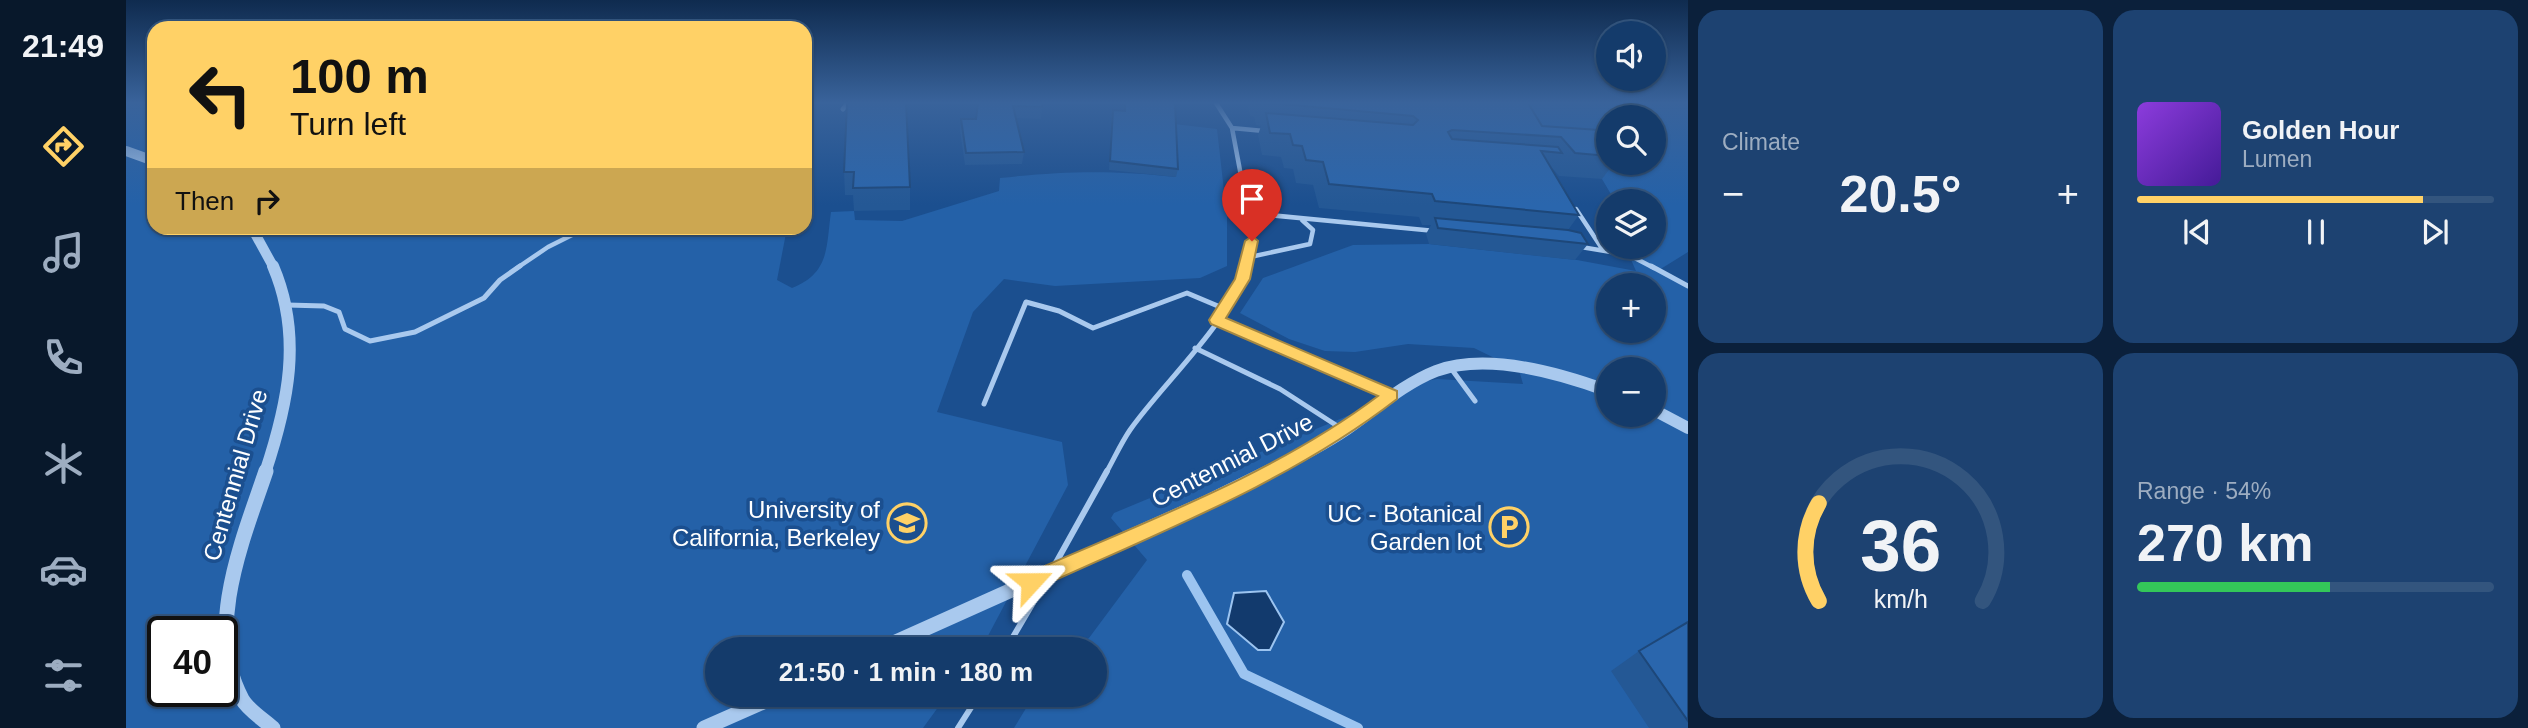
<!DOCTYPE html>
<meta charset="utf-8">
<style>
:root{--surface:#143b6b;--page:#1d4271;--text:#f1f3f6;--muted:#9dadc1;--line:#33557e;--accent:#ffd166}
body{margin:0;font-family:Arial,sans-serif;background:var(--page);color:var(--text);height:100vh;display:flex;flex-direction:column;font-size:26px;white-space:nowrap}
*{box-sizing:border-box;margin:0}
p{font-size:23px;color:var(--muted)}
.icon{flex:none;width:38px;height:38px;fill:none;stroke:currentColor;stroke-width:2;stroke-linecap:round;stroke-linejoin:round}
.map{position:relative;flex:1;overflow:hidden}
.panel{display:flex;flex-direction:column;gap:10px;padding:10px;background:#0b203b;width:840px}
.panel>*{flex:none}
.guide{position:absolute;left:21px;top:21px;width:665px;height:214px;border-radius:21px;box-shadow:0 2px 5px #0004,0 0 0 2px var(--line);background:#ffd166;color:#111;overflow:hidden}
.controls{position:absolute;left:1470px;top:21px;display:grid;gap:14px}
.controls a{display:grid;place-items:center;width:70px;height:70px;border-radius:50%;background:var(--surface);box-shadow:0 2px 5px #0004,0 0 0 2px var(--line);font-size:35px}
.speed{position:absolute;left:21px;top:616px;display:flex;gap:14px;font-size:35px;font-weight:700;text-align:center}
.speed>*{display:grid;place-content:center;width:91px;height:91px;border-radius:50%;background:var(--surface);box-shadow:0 2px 5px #0004,0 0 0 2px var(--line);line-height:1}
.speed .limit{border:4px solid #111;border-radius:10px;background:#fff;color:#111}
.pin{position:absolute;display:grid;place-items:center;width:60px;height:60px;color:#fff;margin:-72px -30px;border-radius:50% 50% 50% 0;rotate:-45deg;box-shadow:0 0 7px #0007}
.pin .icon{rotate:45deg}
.me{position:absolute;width:77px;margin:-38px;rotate:66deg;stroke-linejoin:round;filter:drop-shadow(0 0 5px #0008)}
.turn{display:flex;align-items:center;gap:24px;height:147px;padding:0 28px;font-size:32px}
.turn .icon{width:91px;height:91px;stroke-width:2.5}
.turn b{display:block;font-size:49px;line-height:60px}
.then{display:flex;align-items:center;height:66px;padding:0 28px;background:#0003;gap:14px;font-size:26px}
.big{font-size:52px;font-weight:700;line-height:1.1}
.panel .widget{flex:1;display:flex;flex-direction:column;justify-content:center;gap:10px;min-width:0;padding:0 24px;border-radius:21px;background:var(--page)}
.panel .dial{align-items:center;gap:0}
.dial svg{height:182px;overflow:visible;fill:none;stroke:var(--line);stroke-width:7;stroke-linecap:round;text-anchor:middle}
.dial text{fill:var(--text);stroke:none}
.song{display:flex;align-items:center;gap:21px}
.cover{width:84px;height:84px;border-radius:10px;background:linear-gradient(135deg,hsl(270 70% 55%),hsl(260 70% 35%))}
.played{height:7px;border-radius:4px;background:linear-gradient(90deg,var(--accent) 80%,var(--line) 80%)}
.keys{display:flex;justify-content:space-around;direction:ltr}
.heat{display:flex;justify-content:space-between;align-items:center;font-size:38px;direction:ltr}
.charge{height:10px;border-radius:5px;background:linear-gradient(90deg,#34c759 54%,var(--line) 0)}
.panel .tiles{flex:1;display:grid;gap:10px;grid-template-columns:repeat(2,1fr)}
.trip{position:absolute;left:579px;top:637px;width:402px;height:70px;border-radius:35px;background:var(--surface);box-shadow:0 2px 5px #0004,0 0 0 2px var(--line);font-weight:700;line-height:70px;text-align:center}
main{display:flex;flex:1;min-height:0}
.tabs{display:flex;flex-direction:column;width:126px;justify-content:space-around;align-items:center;background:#08182b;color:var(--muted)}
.tabs .icon{width:49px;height:49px}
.tabs .selected{color:var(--accent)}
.tabs b{font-size:32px;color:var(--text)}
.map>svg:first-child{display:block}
.green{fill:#2461a8;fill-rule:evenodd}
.water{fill:#123a6d;stroke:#9cc4f0;stroke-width:2}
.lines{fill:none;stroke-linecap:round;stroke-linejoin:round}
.stream{stroke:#9cc4f0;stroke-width:10}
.service-far2{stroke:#a9c9ee;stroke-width:4.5}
.service-far1{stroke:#a9c9ee;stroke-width:5}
.service{stroke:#a9c9ee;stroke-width:6}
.minor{stroke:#a9c9ee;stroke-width:5}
.tertiary-far2{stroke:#a9c9ee;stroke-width:10}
.tertiary-far1{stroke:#a9c9ee;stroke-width:12}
.tertiary{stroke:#a9c9ee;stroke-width:15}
.tertiary-bridge{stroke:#a9c9ee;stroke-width:15}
.wall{fill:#245895}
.building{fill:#2a66ad;stroke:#1d4779;stroke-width:2}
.route{fill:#ffd166;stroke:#a68842;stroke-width:2}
.labels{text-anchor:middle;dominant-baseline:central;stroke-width:7;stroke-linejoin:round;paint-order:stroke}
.street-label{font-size:24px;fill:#fff;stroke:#1b4f8f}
.poi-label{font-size:24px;fill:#fff;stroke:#1b4f8f;text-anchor:end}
</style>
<main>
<nav class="tabs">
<b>21:49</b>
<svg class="icon selected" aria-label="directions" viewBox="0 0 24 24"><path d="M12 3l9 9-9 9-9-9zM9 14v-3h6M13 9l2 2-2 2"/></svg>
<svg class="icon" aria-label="music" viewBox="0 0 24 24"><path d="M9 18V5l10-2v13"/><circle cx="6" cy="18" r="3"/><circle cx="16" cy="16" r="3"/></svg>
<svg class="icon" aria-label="phone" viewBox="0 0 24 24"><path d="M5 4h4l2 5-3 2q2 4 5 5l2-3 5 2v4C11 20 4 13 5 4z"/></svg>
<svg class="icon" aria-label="climate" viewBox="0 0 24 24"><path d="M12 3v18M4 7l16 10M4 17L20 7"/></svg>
<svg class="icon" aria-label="car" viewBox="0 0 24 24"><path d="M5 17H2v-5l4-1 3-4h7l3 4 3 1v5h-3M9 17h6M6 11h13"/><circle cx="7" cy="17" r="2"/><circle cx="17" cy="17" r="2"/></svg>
<svg class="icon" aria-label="filters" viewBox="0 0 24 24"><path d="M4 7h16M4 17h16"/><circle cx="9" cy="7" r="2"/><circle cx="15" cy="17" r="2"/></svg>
</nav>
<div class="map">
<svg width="1562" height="728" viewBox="0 0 1562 728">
<rect width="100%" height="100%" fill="#1b4f8f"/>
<!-- green -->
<path class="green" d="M 0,103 L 28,103 L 28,228 L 661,228 L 651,280 L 666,288 C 704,273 700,247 705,212 L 728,211 L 729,220 L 776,221 L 873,191 L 874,178 C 938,171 986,170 1050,177 L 1048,124 L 1091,129 L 1101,217 L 1101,266 L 1074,278 L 929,286 L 878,279 L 847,312 L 811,412 L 936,442 L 942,485 L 855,649 L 592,649 L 592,695 L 821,695 L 797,728 L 0,728 ZM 37,632 L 96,632 L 96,691 L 37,691 Z
M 1336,103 L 1562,103 L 1562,252 L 1533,270 L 1562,286 L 1562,728 L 888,728 L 908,695 L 970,695 L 970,649 L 944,649 L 963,638 L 1021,560 L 985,518 L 988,513 L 1226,414 L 1290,383 L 1311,379 L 1397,384 L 1393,370 L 1348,348 L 1282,344 L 1229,352 L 1199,351 L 1163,339 L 1114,313 L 1137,278 L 1227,245 L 1303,244 L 1451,260 L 1510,271 L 1503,255 L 1510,247 L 1528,247 L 1528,201 L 1489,201 L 1476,179 ZM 1482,117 L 1528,117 L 1528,163 L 1482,163 ZM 1482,285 L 1528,285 L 1528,331 L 1482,331 ZM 1482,369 L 1528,369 L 1528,415 L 1482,415 Z"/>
<!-- water -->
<path class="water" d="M 1140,591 L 1158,622 L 1144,650 L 1132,650 L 1101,624 L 1108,593 Z"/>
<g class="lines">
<!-- stream -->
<path class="stream" d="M 1061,575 L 1118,674 L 1232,728"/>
<!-- service-far2 -->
<path class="service-far2" d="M 1090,103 L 1106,128 L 1122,213 L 1126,241 L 1120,268
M 1106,128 L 1138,131
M 1450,209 L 1477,250
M 1122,213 L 1309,231
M 1455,247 L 1503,255 L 1528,268
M 1124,257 L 1184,244 L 1187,230 L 1176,220
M 391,268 L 422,247 L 460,228"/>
<!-- service-far1 -->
<path class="service-far1" d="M 1525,266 L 1562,286
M 161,305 L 198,306 L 213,312 L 219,329 L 244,341 L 289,332 L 358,298 L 374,280 L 394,266
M 1091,320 L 1265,395
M 1069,348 L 1154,389 L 1216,429
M 1324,367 L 1349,401
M 858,404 L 900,302 L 933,311 L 967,328 L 1061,293 L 1099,309
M 980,473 C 988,459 995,443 1004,430 C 1036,384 1108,319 1120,266"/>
<!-- service -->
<path class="service" d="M 927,568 L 981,471
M 880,649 L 921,579
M 832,728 L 853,695"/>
<!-- minor -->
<path class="minor" d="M 717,109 L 722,103"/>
<!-- tertiary-far2 -->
<path class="tertiary-far2" d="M 0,151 L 28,161
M 126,228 L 148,268"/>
<!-- tertiary-far1 -->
<path class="tertiary-far1" d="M 1528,410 L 1562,428
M 139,473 C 162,404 177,336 147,266
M 1141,473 C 1168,460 1196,446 1221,429 C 1250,409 1277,384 1310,371 C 1361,352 1433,373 1482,391"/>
<!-- tertiary -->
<path class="tertiary" d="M 140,471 C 117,539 78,630 116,699 C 122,710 137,719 147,728
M 1082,502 L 1145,471
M 578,728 L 653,695"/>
<!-- tertiary-bridge -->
<path class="tertiary-bridge" d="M 754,649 L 1082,502"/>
</g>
<!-- wall -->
<path class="wall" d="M 721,103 L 784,187 L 784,210 L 728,211 L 727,195 L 719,195 L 718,172 Z
M 852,103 L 916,107 L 915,119 L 890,118 L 898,152 L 896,164 L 839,165 L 834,131 L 835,119 L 850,119 Z
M 998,103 L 1049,103 L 1052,169 L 1050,177 L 983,170 L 985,118 L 987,110 L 998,111 Z
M 1121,103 L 1402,103 L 1416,126 L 1482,143 L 1482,163 L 1488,163 L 1476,179 L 1433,176 L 1426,168 L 1426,169 L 1453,215 L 1442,230 L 1462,244 L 1449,260 L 1303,244 L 1300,234 L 1305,225 L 1296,225 L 1293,217 L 1193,208 L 1187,185 L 1170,183 L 1167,169 L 1158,168 L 1155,157 L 1136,155 L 1132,135 L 1135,126 L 1130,125 L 1128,117 L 1124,116 Z
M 1562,622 L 1562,728 L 1523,728 L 1485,671 L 1513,651 Z"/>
<!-- building -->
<path class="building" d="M 721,103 L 780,103 L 784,187 L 727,188 L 728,172 L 718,172 Z
M 852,103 L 916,103 L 916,107 L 887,106 L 898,152 L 840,153 L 835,119 L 850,119 Z
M 999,103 L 1049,103 L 1052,169 L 984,161 L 987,110 L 999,111 Z
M 1143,103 L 1402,103 L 1416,126 L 1473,130 L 1482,143 L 1482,156 L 1449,153 L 1435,137 L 1326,130 L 1322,132 L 1326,139 L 1432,147 L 1436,153 L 1415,151 L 1453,215 L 1309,201 L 1306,194 L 1203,184 L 1197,162 L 1180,160 L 1176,146 L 1167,145 L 1164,134 L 1144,133 L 1140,113 L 1287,125 L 1292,120 L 1287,116 Z
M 1309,218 L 1442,230 L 1455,233 L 1462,244 L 1312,228 Z
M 1562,622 L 1562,721 L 1513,651 Z"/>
<!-- sky -->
<linearGradient id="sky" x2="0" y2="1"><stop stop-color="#0f2b4f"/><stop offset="0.5" stop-color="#39639b"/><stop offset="1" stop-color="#39639b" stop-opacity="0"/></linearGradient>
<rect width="1562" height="205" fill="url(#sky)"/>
<!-- route -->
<path class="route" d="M 1126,236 L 1132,241 L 1124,279 L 1100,318 L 1271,391 L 1271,399 C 1164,482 1034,532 912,588 L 905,590 L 898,588 L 896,582 L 898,575 C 1018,522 1147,475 1252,396 L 1085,324 L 1083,320 L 1109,279 L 1119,241 Z"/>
<!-- icons -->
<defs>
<g id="university-ring" transform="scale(2.0125)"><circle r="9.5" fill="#1b4f8f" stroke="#ffd166" stroke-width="1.5"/><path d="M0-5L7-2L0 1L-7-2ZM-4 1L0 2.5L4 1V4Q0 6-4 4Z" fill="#ffd166"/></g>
<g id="parking-ring" transform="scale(2.0125)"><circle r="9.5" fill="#1b4f8f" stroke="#ffd166" stroke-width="1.5"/><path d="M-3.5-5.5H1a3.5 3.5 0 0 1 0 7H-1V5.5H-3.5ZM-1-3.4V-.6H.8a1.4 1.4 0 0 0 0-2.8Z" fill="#ffd166"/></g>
</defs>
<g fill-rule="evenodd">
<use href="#university-ring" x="781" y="523"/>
<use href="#parking-ring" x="1383" y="527"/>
</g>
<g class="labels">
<!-- street labels -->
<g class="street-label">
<text transform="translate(1106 460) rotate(-27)">Centennial Drive</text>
<text transform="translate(109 475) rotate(-74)">Centennial Drive</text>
</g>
<!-- poi labels -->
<g class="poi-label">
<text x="754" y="509">University of<tspan x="754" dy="28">California, Berkeley</tspan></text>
<text x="1356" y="513">UC - Botanical<tspan x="1356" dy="28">Garden lot</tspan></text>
</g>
</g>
</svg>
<div class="controls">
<a><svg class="icon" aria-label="sound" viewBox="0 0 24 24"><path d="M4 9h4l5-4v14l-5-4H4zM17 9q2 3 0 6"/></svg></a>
<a><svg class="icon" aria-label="search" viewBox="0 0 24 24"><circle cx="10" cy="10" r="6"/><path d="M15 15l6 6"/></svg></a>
<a><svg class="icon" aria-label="layers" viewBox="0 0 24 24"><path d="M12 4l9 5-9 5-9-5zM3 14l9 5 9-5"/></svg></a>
<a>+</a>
<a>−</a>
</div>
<div class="speed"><div class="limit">40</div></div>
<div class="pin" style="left:1126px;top:241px;background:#d93025"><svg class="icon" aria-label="arrive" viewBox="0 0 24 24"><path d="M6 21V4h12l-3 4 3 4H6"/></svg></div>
<svg class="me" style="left:905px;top:582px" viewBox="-20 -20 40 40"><path d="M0-17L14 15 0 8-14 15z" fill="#ffd166" stroke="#fff" stroke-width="4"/></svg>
<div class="trip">21:50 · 1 min · 180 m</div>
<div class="guide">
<div class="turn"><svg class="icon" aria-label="left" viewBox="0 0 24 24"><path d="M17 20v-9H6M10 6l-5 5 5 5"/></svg><div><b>100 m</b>Turn left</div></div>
<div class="then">Then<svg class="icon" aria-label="right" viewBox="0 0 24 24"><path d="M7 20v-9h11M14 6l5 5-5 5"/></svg></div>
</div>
</div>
<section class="panel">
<div class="tiles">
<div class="widget"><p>Climate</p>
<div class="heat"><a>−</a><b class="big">20.5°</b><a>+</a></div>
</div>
<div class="widget">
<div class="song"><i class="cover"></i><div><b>Golden Hour</b><p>Lumen</p></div></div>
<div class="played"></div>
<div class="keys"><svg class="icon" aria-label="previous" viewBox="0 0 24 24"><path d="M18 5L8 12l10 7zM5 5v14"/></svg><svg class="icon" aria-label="pause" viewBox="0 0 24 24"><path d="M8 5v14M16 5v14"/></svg><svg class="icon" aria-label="next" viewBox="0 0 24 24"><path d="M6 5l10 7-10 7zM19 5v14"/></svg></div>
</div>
<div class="widget dial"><svg viewBox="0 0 100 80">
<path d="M14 69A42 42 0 1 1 86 69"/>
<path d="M14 69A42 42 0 0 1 14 26" stroke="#ffd166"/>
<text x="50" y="56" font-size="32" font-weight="700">36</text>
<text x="50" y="72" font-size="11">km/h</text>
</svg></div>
<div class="widget"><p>Range · 54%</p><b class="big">270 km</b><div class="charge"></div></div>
</div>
</section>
</main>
